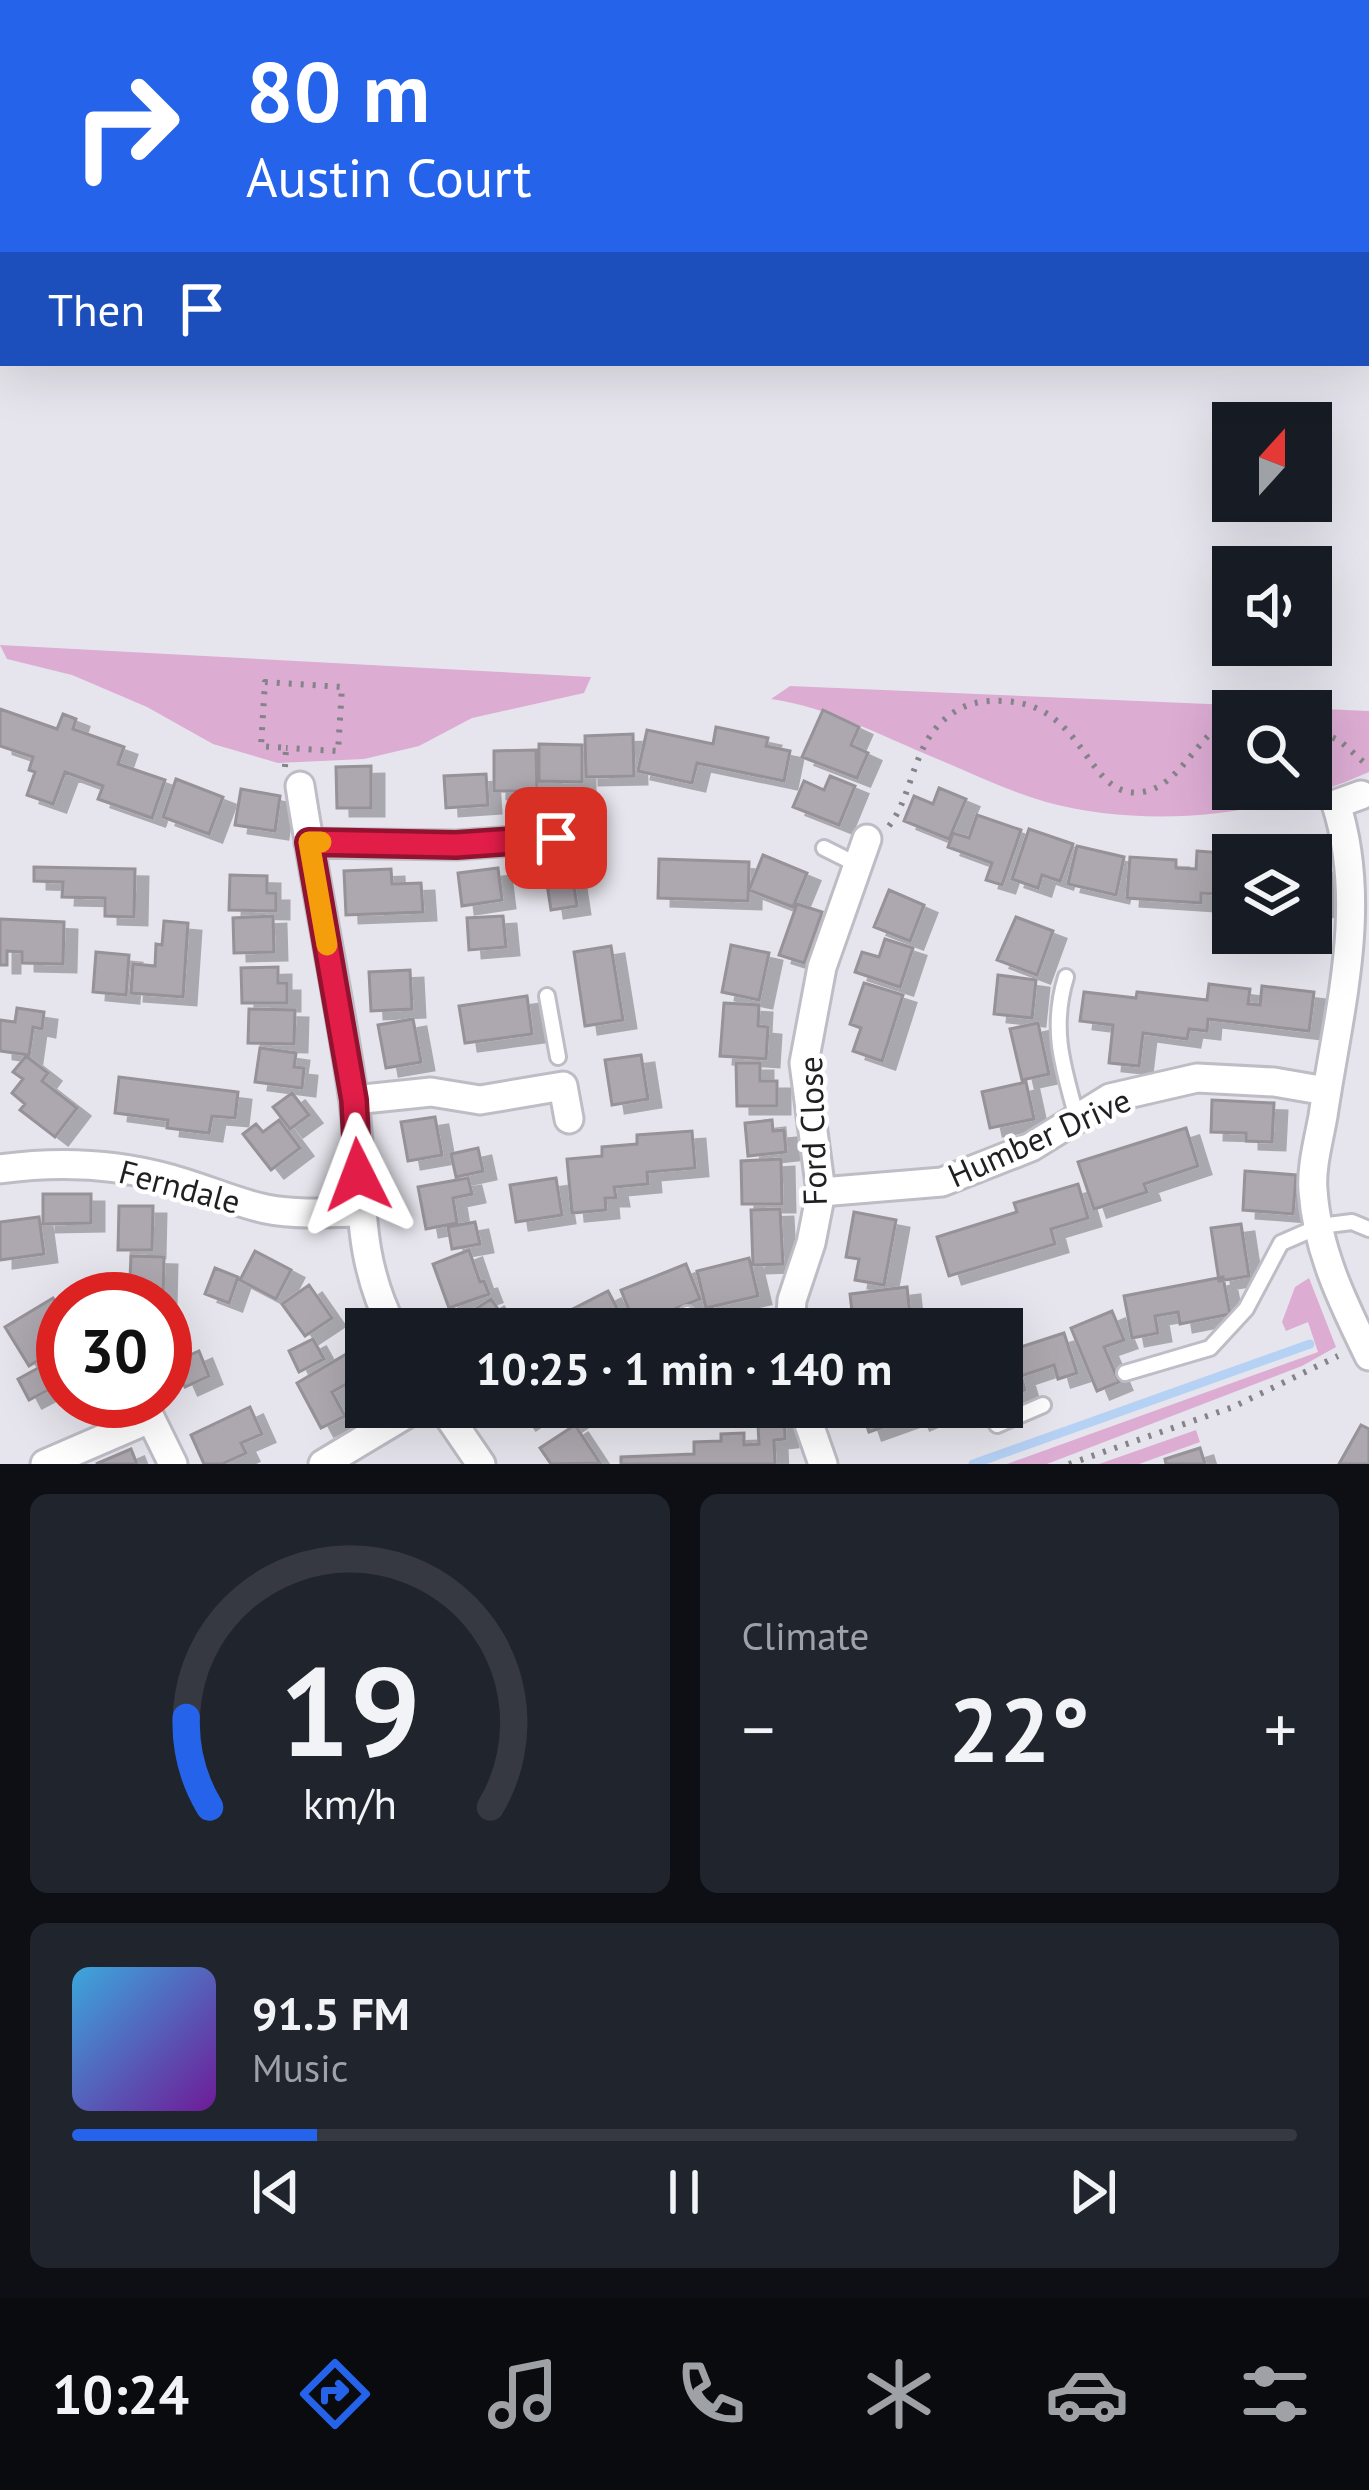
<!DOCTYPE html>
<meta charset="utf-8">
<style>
:root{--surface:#171b24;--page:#20242c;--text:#f1f3f6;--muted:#9ea1a6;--line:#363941;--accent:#2563eb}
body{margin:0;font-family:"PT Sans",sans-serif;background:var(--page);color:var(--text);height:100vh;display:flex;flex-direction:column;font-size:45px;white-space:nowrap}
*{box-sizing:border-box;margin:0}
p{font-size:39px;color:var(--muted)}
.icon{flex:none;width:66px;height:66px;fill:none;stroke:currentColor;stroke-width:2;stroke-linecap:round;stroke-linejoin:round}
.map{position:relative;height:1464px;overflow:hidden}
.panel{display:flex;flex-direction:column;gap:30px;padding:30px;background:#0d0f14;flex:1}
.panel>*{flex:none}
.hud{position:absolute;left:0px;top:0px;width:1371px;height:366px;box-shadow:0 12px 48px #0002;background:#2563eb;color:#fff;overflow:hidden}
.needle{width:78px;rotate:21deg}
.fabs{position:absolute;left:1212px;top:402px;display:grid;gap:24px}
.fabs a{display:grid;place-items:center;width:120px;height:120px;border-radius:0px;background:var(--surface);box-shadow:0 12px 48px #0002;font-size:60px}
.speed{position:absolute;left:36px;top:1272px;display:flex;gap:24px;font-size:60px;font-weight:700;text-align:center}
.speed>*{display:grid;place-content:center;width:156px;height:156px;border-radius:50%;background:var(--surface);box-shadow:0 12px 48px #0002;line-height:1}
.speed .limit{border:18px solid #d22;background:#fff;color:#111}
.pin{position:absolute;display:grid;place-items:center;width:102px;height:102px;color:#fff;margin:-51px;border-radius:24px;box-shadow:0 6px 18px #0006}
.me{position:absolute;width:132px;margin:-66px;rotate:357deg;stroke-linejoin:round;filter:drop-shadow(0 0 9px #0008)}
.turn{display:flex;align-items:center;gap:42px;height:252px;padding:0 48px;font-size:54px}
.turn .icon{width:156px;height:156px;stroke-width:2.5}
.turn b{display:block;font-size:84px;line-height:102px}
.then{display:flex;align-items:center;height:114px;padding:0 48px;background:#0003;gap:24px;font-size:45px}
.big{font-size:90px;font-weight:800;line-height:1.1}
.panel .tile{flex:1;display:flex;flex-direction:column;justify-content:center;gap:18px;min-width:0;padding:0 42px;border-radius:18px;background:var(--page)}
.panel .dial{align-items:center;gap:0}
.dial svg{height:312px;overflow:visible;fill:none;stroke:var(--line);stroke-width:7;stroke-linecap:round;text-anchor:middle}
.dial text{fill:var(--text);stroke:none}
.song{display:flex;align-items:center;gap:36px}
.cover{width:144px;height:144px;border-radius:18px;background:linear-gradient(135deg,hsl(200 70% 55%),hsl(280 70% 35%))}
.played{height:12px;border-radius:6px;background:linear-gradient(90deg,var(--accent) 20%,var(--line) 20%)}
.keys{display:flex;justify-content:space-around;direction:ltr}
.heat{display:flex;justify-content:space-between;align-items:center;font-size:66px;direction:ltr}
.panel .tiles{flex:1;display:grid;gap:30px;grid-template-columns:1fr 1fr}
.tile:last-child{grid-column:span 2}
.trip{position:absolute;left:345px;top:1308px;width:678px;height:120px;border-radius:0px;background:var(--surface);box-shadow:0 12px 48px #0002;font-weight:800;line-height:120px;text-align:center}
.menu{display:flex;height:192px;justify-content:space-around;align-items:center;background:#090b0e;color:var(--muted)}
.menu .icon{width:84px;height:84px}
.menu .selected{color:var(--accent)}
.menu b{font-size:54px;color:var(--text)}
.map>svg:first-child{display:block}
.green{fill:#ddacd3;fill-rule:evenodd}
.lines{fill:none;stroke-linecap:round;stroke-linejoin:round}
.stream{stroke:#b5d1f4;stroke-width:9}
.building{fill:#ada8af;stroke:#969298;stroke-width:3;filter:url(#shadow)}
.lane-casing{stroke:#bebdc5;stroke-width:20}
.street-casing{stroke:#bebdc5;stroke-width:33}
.path{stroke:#848388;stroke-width:6;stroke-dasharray:3 9;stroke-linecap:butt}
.lane{stroke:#fff;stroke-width:14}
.street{stroke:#fff;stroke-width:27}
.route-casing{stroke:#92132f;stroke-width:30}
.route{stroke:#e11d48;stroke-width:21}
.slow{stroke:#f59e0b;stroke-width:21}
.labels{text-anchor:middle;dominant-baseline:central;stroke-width:9;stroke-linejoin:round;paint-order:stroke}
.street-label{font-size:33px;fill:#201f22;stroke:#fff}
</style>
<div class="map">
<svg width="1369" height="1464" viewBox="0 0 1369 1464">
<defs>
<filter id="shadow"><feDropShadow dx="13" dy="8" stdDeviation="0" flood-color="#0004"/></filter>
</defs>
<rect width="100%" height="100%" fill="#e6e5ed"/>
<!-- green -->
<path class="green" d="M 0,0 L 1369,0 L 1369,183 L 1368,3 L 3,3 L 0,256 Z
M 0,645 L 591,677 L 584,693 L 472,718 L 419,746 L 364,759 L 278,763 L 213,744 L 147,707 L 72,675 L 7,659 Z
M 790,686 L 1369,711 L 1369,772 C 1271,816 1151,830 1046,802 C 1008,791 971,773 935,758 C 882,736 828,707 771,699 ZM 1233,711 L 1311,711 L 1311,789 L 1233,789 Z
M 1309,1278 L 1336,1347 L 1302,1366 L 1047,1464 L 1007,1464 L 1318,1352 L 1308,1322 L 1286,1331 L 1282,1322 L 1295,1287 Z
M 1196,1430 L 1200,1442 L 1139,1464 L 1099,1464 Z"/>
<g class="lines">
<!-- stream -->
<path class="stream" d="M 973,1464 L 1310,1344"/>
</g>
<!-- building -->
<path class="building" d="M 0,709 L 57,729 L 63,714 L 76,719 L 73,729 L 124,747 L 118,764 L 165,780 L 152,818 L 98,799 L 103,786 L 65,772 L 53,804 L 27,795 L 35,772 L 29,770 L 33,757 L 0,746 Z
M 823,710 L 859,727 L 851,745 L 868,753 L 857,778 L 802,757 Z
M 716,727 L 768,738 L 766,746 L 790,751 L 784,781 L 697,763 L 692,783 L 638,771 L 647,730 L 713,744 Z
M 633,734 L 634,776 L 586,777 L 585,736 Z
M 539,744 L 582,745 L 582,782 L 539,781 Z
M 536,750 L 537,791 L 494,791 L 494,751 Z
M 371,766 L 371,808 L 337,808 L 336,767 Z
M 486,774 L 488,805 L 446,808 L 444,776 Z
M 830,776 L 855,786 L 839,825 L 793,807 L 804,781 L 824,790 Z
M 176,779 L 223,797 L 209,834 L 163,817 Z
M 939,788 L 966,799 L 949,839 L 904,821 L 914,796 L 933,804 Z
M 241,789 L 280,796 L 275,831 L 235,825 Z
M 977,815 L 1021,830 L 1002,885 L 986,880 L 992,863 L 948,847 L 953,833 L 969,838 Z
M 1029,829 L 1073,844 L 1060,881 L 1042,875 L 1038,888 L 1012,879 Z
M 1077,846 L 1124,857 L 1116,895 L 1068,884 Z
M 1197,851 L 1247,855 L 1233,855 L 1233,895 L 1201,893 L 1201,903 L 1127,898 L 1130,857 L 1176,860 L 1176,868 L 1196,869 Z
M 763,855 L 807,873 L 793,907 L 749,890 Z
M 659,859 L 749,862 L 748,901 L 658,898 Z
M 1311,864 L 1328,866 L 1323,909 L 1311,908 Z
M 34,867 L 135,869 L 134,917 L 105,916 L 105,898 L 62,897 L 63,882 L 34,881 Z
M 571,867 L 577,906 L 551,910 L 545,871 Z
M 498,868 L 502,900 L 462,906 L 458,873 Z
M 391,869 L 392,884 L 421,883 L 423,912 L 346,915 L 344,871 Z
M 230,875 L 267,876 L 267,893 L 276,893 L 276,911 L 229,910 Z
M 889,890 L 924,905 L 910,941 L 874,927 Z
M 797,904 L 822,912 L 804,963 L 779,955 Z
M 273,916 L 274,952 L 234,953 L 233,918 Z
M 503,916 L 506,947 L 469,950 L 467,918 Z
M 1016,917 L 1053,931 L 1037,975 L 997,960 Z
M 0,919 L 64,922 L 63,964 L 22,963 L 22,952 L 7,951 L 7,965 L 0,965 Z
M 164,921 L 188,923 L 183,997 L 131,993 L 133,964 L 155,966 L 156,944 L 162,945 Z
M 885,939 L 913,948 L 900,987 L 855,972 L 862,952 L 879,957 Z
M 731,945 L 769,953 L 759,1000 L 722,992 Z
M 611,946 L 623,1020 L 585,1026 L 574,952 Z
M 96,952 L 129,955 L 126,995 L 93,992 Z
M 278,967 L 278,983 L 287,983 L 287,1003 L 242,1003 L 241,968 Z
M 410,970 L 412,1009 L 371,1011 L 369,972 Z
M 998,975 L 1036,980 L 1032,1018 L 994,1014 Z
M 864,983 L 903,995 L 882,1061 L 853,1051 L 861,1028 L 850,1024 Z
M 1209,984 L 1250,989 L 1248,1004 L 1260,1005 L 1262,986 L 1314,992 L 1309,1031 L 1208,1019 L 1207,1031 L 1189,1029 L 1187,1039 L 1143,1033 L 1139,1066 L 1109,1063 L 1113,1025 L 1080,1021 L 1084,992 L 1136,998 L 1137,992 L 1207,1000 Z
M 527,996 L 532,1034 L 465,1043 L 459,1006 Z
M 724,1003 L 759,1005 L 758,1026 L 768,1027 L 766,1059 L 720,1056 Z
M 17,1008 L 44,1012 L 42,1029 L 33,1027 L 29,1055 L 0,1051 L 0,1020 L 15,1022 Z
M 249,1009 L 295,1010 L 294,1044 L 248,1043 Z
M 413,1019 L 421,1062 L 386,1068 L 378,1025 Z
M 1038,1023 L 1049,1074 L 1022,1080 L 1010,1029 Z
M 260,1048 L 296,1053 L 294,1067 L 304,1068 L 302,1088 L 255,1082 Z
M 641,1055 L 648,1099 L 612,1105 L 605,1060 Z
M 26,1056 L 48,1073 L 42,1081 L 77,1108 L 55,1137 L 20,1110 L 25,1104 L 12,1093 L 23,1079 L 13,1072 Z
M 736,1063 L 760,1063 L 760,1081 L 777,1081 L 777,1106 L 737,1106 Z
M 119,1077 L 238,1092 L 235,1118 L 212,1116 L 209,1133 L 167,1128 L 168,1120 L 115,1113 Z
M 1026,1082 L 1034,1119 L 990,1128 L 982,1092 Z
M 292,1093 L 309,1115 L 290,1129 L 273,1107 Z
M 1212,1100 L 1274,1103 L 1272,1142 L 1246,1141 L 1246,1133 L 1211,1132 Z
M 435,1117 L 442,1155 L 408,1161 L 401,1122 Z
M 279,1120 L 300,1148 L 271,1170 L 243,1134 L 256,1124 L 263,1132 Z
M 772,1120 L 773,1131 L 784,1130 L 786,1152 L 748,1156 L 745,1123 Z
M 1186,1128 L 1198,1166 L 1144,1184 L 1147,1192 L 1094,1209 L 1078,1162 Z
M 692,1131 L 695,1168 L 647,1172 L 648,1184 L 614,1187 L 616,1198 L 605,1198 L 606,1210 L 572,1213 L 567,1159 L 602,1156 L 602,1147 L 637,1144 L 637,1135 Z
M 478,1148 L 483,1171 L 456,1177 L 451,1154 Z
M 781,1159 L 782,1204 L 742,1204 L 741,1161 Z
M 1245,1171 L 1296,1175 L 1293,1214 L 1243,1210 Z
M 468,1178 L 472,1194 L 453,1198 L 457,1223 L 426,1229 L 418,1187 Z
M 556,1178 L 562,1215 L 516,1222 L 510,1185 Z
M 1078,1184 L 1088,1218 L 1051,1229 L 1055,1244 L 949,1276 L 937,1237 L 1017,1212 L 1014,1203 Z
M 43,1194 L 91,1194 L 91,1223 L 43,1224 Z
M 119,1206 L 153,1206 L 152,1250 L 118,1250 Z
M 780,1209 L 783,1264 L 753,1265 L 751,1210 Z
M 854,1212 L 896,1220 L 884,1285 L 855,1280 L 859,1259 L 846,1257 Z
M 39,1217 L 44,1254 L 0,1260 L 0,1222 Z
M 475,1222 L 480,1244 L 452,1249 L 448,1227 Z
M 1241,1224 L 1249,1276 L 1219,1281 L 1211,1228 Z
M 469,1250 L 480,1282 L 484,1281 L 489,1294 L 449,1308 L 433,1264 Z
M 255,1251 L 291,1270 L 276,1299 L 240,1280 Z
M 131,1256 L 164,1257 L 163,1299 L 129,1299 Z
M 749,1258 L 758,1296 L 706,1308 L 697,1271 Z
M 686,1264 L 700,1299 L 635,1325 L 621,1290 Z
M 215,1268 L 238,1277 L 229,1303 L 205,1294 Z
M 1223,1277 L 1230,1314 L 1180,1324 L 1178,1312 L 1155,1316 L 1158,1333 L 1132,1338 L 1124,1296 Z
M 309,1285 L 332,1318 L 305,1336 L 282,1304 Z
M 907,1287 L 911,1324 L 891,1329 L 854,1329 L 850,1294 Z
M 608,1291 L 626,1325 L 619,1329 L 576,1329 L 567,1312 Z
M 53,1298 L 63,1314 L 63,1326 L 54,1331 L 63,1345 L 29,1366 L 5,1327 Z
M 491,1299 L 512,1329 L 469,1329 L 462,1318 Z
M 165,1308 L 174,1355 L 165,1357 Z
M 1112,1311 L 1124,1340 L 1104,1347 L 1119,1382 L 1097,1391 L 1071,1328 Z
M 1064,1333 L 1077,1373 L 1058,1379 L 1054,1365 L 1021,1376 L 1025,1390 L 1002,1397 L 1002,1353 Z
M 313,1339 L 324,1359 L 299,1372 L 289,1351 Z
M 355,1349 L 366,1373 L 332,1392 L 345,1416 L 321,1428 L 297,1383 Z
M 199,1351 L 209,1376 L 185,1387 L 174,1362 Z
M 42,1366 L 54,1387 L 29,1400 L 18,1379 Z
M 250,1407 L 262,1434 L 241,1443 L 246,1453 L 222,1464 L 204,1464 L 191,1435 Z
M 513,1407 L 545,1407 L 523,1422 Z
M 553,1407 L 589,1407 L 590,1409 L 565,1426 Z
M 757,1407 L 784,1407 L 785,1439 L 774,1440 L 775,1464 L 621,1464 L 621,1457 L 694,1454 L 694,1442 L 721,1441 L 721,1434 L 744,1433 L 744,1445 L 759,1444 Z
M 837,1407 L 908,1407 L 911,1417 L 869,1432 L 861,1409 L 840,1417 Z
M 911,1407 L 950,1407 L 950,1408 L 917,1422 Z
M 575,1425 L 600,1463 L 551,1464 L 540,1448 Z
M 1361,1425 L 1369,1429 L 1369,1464 L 1339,1464 Z
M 1200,1448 L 1205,1464 L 1166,1464 L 1165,1459 Z
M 131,1449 L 137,1464 L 96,1464 Z"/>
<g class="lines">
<!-- lane casing -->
<g class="lane-casing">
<path id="lane" d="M 824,848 L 856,864
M 1066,977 C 1050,1029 1063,1067 1077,1118
M 547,996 L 558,1057
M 687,1314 L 693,1329
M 1125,1373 L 1210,1348 L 1246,1309 L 1281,1243 L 1320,1226 L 1352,1222 L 1369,1229
M 997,1425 L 1043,1405"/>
</g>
<!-- street casing -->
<g class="street-casing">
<path id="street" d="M 300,786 C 316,890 338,992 353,1095 C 366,1180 351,1247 393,1329
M 1361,795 L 1336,804 C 1369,906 1338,1013 1323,1116 C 1319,1139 1311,1167 1313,1190 C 1317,1250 1343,1303 1369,1356
M 309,843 L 456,845 L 557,838
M 354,1100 L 431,1092 L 480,1100 L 563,1086 L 569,1119
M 0,1169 C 57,1161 112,1163 167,1178 C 200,1186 232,1202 266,1209 C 296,1215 328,1213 359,1212
M 821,1192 L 942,1182 L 1031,1147 L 1110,1098 L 1197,1078 L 1274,1082 L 1326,1091
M 790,1329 L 792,1300 L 811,1243 L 821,1192 L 804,1063 L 822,967 L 867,839
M 142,1401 L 173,1464
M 442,1407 L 481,1464
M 803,1407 L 823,1464
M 45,1464 L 149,1419
M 323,1464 L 418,1407"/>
</g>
<!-- path -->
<path class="path" d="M 1368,144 L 1369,144
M 0,231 L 3,230
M 1311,727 L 1340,741 L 1369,767
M 1311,732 L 1329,778
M 285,767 L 286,748 L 261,746 L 265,682 L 342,687 L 338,751 L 286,748
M 889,826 C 914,794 912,742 950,715 C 966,703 983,700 1003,701 C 1088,704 1085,800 1142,792 C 1181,786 1196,735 1233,717
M 1069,1464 L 1233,1407 L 1338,1356"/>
<!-- lane -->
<use href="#lane" class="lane"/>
<!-- street -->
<use href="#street" class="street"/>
</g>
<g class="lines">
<!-- route casing -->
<g class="route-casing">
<path id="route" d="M 358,1175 L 354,1100 L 309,842 L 456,845 L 556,838"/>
</g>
<!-- route -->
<use href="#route" class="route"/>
<!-- slow -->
<path class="slow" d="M 321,842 L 309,842 L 327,945"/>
</g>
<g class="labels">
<!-- street labels -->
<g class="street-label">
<text transform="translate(812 1131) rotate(-92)">Ford Close</text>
<text transform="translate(1039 1137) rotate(-24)">Humber Drive</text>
<text transform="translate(180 1186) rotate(15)">Ferndale</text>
</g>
</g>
</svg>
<div class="fabs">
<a><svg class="needle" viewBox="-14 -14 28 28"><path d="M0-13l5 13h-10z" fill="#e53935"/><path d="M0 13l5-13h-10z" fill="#9ea1a6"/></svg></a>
<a><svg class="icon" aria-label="sound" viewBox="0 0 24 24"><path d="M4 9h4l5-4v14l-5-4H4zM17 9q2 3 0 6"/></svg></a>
<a><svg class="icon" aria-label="search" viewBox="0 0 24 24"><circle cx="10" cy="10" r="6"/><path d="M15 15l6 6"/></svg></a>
<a><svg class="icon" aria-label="layers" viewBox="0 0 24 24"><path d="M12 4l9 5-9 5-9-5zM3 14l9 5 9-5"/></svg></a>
</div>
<div class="speed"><div class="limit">30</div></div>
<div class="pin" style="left:556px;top:838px;background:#d93025"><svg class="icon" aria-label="arrive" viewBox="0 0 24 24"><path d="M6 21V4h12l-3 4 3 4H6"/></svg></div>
<svg class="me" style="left:358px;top:1175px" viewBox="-20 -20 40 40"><path d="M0-17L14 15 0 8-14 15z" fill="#e11d48" stroke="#fff" stroke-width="4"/></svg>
<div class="trip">10:25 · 1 min · 140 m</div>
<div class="hud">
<div class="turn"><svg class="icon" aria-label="right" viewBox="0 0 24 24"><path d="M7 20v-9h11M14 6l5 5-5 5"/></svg><div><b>80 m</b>Austin Court</div></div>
<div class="then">Then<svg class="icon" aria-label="arrive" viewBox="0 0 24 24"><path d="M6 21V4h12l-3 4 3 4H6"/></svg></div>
</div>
</div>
<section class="panel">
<div class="tiles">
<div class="tile dial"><svg viewBox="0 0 100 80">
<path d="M14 69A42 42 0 1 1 86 69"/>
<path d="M14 69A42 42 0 0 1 8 46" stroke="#2563eb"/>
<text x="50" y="56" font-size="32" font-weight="700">19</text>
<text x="50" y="72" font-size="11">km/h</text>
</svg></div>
<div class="tile"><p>Climate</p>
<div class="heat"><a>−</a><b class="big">22°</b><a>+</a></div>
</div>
<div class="tile">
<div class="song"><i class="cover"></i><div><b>91.5 FM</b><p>Music</p></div></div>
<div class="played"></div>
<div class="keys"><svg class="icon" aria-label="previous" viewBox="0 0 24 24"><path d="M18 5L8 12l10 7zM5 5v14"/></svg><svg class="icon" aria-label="pause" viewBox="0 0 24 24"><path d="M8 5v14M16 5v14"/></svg><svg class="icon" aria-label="next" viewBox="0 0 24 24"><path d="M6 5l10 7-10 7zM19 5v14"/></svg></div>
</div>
</div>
</section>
<nav class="menu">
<b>10:24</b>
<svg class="icon selected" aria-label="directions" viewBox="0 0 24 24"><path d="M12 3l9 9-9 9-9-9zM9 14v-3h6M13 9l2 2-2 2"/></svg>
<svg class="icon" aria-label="music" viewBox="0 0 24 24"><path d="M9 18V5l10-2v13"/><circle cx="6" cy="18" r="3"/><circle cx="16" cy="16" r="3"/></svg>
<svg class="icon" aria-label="phone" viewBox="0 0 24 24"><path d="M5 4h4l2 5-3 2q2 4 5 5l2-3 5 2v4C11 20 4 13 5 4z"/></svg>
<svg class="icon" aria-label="climate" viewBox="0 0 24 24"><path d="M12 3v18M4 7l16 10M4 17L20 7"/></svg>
<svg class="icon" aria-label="car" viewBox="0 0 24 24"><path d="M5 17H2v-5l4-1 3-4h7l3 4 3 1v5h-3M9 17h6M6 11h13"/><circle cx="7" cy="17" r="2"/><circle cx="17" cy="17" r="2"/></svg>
<svg class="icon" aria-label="filters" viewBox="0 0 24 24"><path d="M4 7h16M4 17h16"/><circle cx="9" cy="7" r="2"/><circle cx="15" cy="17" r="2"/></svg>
</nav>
